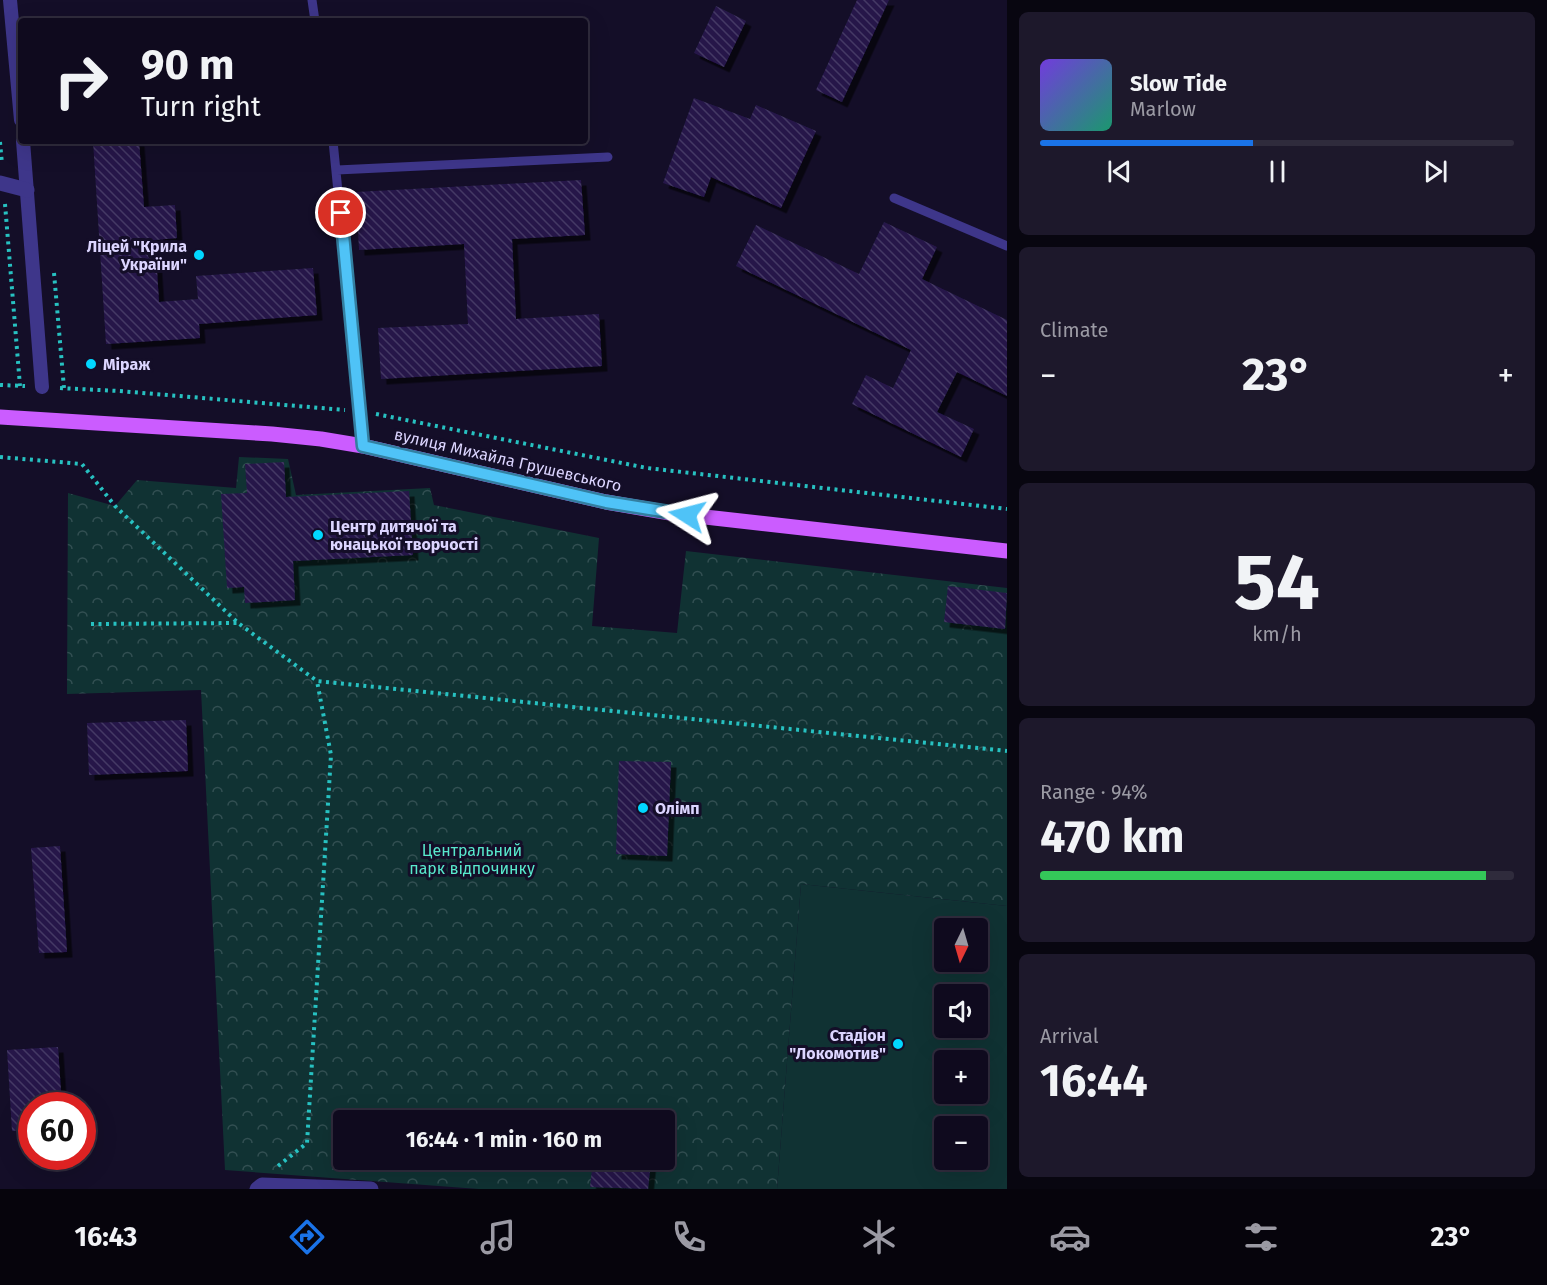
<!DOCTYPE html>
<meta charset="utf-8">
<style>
:root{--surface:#0f0a1e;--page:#1d182b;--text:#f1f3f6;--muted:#9b9aa4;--line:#2f2b3c;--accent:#1a73e8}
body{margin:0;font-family:"Fira Sans",sans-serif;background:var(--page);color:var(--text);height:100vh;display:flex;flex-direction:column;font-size:22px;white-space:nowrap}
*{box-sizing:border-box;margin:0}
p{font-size:20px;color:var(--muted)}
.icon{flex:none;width:33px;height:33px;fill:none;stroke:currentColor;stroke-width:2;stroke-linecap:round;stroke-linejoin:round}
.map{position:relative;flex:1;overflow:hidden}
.side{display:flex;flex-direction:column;gap:12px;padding:12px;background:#080610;width:540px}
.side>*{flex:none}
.guide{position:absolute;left:18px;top:18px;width:570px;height:126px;border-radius:6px;box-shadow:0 6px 24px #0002,0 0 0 2px var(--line);background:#0f0a1e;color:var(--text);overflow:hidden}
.needle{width:39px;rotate:185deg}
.fabs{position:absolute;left:934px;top:918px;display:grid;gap:12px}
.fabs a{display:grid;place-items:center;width:54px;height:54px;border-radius:6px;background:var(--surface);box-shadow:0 6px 24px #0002,0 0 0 2px var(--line);font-size:30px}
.speed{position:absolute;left:18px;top:1092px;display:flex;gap:12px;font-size:30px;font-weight:700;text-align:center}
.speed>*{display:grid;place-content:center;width:78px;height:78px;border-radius:50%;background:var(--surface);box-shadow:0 6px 24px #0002,0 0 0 2px var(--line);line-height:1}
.speed .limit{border:9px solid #d22;background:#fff;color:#111}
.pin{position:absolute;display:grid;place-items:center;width:51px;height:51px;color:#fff;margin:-26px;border:3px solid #fff;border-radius:50%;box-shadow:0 2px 6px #0007}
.me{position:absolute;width:66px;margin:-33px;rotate:279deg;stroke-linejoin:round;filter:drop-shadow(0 0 4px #0008)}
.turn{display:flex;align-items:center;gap:21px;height:126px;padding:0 24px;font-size:27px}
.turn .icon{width:78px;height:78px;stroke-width:2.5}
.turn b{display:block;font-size:42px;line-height:51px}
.big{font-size:45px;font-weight:700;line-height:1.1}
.side .widget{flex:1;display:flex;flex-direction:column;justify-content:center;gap:9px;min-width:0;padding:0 21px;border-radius:9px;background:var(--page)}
.side .dial{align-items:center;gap:0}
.dial b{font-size:78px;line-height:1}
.song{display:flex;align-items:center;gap:18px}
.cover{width:72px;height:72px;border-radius:9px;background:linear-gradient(135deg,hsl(260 70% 55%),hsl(160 70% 35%))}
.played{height:6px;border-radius:3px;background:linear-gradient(90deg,var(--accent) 45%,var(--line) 45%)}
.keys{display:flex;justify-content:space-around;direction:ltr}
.heat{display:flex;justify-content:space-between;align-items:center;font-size:33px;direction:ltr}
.charge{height:9px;border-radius:4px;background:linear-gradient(90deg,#34c759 94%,var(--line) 0)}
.trip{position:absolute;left:333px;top:1110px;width:342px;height:60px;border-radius:6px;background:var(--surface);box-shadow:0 6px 24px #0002,0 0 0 2px var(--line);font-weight:700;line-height:60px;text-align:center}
.tab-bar{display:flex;height:96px;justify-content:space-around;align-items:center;background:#06040c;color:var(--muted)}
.tab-bar .icon{width:42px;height:42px}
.tab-bar .active{color:var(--accent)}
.tab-bar b{font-size:27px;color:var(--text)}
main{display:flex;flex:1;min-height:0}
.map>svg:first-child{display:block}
.grass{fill:#103233;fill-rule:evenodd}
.park{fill:url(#park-crowns);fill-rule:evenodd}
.building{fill:url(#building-back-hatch);filter:url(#shadow)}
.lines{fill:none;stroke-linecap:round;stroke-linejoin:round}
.path{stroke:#27c1c1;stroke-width:4;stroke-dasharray:3 4.5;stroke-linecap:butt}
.service{stroke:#3e368a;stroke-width:9}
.pedestrian{stroke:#3e368a;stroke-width:14}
.minor{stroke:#3e368a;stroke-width:15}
.primary{stroke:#cb5cff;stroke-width:15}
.route-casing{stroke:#337fa1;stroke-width:15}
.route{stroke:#4fc3f7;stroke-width:10}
.poi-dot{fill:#01d7ff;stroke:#140e28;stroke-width:2}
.labels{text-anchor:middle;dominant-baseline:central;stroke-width:6;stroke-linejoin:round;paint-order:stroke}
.poi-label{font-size:16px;font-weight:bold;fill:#dcd5ff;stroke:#140e28;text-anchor:start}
.street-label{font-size:16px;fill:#dcd5ff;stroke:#140e28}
.park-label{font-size:16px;fill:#58e8cc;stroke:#140e28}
</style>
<main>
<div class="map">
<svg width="1007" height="1189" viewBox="0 0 1007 1189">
<defs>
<pattern id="park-crowns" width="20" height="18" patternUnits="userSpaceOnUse" patternTransform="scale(1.5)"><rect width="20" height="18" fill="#103233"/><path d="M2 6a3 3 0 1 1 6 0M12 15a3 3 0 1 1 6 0" fill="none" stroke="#324f52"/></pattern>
<pattern id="building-back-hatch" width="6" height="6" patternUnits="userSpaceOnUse" patternTransform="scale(1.5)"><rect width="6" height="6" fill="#25184a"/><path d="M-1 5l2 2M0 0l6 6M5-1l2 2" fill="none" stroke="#443965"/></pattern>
<filter id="shadow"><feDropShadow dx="5.5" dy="5.5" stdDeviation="0" flood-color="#0009"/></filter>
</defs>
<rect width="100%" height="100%" fill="#140e28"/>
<!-- grass -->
<path class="grass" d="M 801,884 L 1007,906 L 1007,1189 L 777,1189 ZM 945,928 L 978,928 L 978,962 L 945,962 ZM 945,994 L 978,994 L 978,1028 L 945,1028 ZM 945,1060 L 978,1060 L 978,1094 L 945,1094 ZM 945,1126 L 978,1126 L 978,1160 L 945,1160 Z"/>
<!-- park -->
<path class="park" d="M 239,457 L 288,459 L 296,495 L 430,488 L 434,505 L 599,538 L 592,626 L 677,633 L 686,551 L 1007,588 L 1007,906 L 801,884 L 777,1189 L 479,1189 L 225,1170 L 201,690 L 67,694 L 68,493 L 115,506 L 137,480 L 236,488 ZM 344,1120 L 664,1120 L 664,1160 L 344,1160 Z"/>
<!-- building -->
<path class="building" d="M 857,0 L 889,0 L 842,102 L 816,90 Z
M 716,6 L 746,21 L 724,67 L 694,53 Z
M 694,98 L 750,119 L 756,105 L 816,131 L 781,208 L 711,177 L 704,197 L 663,183 Z
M 93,141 L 139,141 L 144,207 L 175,205 L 177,238 L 155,240 L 159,302 L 198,299 L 196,276 L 313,268 L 317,315 L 199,324 L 200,338 L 106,344 Z
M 581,180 L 585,235 L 512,239 L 516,319 L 599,314 L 602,366 L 381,379 L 378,328 L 468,324 L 464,244 L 359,250 L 356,192 Z
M 884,222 L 937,247 L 922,279 L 1007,320 L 1007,396 L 957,372 L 937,412 L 974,429 L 961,457 L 852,404 L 866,375 L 893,388 L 911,350 L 736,266 L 756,225 L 859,274 Z
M 284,462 L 286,497 L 409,491 L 413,555 L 293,561 L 295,600 L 245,603 L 244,587 L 227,588 L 221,494 L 247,493 L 245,464 Z
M 948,586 L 1007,593 L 1005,629 L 944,622 Z
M 186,720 L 188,771 L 89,775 L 87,723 Z
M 619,761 L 671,762 L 667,856 L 616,854 Z
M 60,846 L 67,952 L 39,953 L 31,848 Z
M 58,1047 L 62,1106 L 32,1106 L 32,1129 L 12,1131 L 7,1050 Z
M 593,1160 L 651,1160 L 648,1189 L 590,1187 Z"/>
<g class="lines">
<!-- path -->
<path class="path" d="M 0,142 L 2,164
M 5,204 L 20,386
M 54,273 L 64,388
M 0,385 L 25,386
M 60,388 L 119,391 L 345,410
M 376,414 L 647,468 L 1007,509
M 0,457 L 82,464 L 115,506 L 238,623 L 317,681 L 1007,751
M 91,624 L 237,623
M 278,1166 L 307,1143 L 331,755 L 317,681"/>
<!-- service -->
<path class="service" d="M 312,0 L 315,21
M 333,141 L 363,446
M 337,170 L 608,157
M 894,198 L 1007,246"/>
<!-- pedestrian -->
<path class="pedestrian" d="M 10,0 L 21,120
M 23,141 L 42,387"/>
<!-- minor -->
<path class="minor" d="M 0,183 L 27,190
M 257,1189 L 262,1185 L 371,1189"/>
<!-- primary -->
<path class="primary" d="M 0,417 L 272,434 L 321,439 L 363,446 L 606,502 L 670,513 L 1007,551"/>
</g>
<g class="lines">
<!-- route casing -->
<g class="route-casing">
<path id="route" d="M 341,213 L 363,446 L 606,502 L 687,515"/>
</g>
<!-- route -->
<use href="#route" class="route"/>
</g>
<!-- markers -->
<g class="poi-dot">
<circle cx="199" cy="255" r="6"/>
<circle cx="91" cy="364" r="6"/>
<circle cx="318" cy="535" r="6"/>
<circle cx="643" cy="808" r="6"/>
<circle cx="898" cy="1044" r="6"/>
</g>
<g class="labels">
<!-- poi labels -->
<g class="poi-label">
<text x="187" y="246" text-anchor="end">Ліцей "Крила<tspan x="187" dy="18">України"</tspan></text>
<text x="103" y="364">Міраж</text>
<text x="330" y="526">Центр дитячої та<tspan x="330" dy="18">юнацької творчості</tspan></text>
<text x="655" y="808">Олімп</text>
<text x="886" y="1035" text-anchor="end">Стадіон<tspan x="886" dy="18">"Локомотив"</tspan></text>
</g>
<!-- street labels -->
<g class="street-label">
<text transform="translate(508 460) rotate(13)">вулиця Михайла Грушевського</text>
</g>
<!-- park labels -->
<g class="park-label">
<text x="472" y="850">Центральний<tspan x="472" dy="18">парк відпочинку</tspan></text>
</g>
</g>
</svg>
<div class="fabs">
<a><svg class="needle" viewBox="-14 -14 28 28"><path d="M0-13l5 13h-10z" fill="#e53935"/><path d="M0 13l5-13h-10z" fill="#9b9aa4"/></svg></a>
<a><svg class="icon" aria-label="sound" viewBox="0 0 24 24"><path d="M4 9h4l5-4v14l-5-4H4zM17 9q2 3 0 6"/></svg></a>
<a>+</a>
<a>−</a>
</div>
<div class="speed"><div class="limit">60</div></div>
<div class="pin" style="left:341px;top:213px;background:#d93025"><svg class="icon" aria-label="arrive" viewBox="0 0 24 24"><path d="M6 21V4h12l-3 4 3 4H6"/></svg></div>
<svg class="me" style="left:687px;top:515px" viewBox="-20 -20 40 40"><path d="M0-17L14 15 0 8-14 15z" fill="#4fc3f7" stroke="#fff" stroke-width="4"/></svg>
<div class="trip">16:44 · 1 min · 160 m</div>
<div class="guide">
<div class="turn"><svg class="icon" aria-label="right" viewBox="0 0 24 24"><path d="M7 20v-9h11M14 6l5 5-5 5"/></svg><div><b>90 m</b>Turn right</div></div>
</div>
</div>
<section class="side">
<div class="widget">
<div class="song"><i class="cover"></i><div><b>Slow Tide</b><p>Marlow</p></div></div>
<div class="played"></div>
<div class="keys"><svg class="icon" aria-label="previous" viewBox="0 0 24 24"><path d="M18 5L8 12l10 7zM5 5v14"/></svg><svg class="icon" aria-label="pause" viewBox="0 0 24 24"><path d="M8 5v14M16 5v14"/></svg><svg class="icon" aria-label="next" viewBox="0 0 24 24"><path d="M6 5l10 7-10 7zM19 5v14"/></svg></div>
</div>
<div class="widget"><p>Climate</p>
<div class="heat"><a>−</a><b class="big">23°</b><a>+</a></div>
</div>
<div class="widget dial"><b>54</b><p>km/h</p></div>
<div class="widget"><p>Range · 94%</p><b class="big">470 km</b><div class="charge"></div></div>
<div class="widget"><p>Arrival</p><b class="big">16:44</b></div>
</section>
</main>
<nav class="tab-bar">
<b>16:43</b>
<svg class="icon active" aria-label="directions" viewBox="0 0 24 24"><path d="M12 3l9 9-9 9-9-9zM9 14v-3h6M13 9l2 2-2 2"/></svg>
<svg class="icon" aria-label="music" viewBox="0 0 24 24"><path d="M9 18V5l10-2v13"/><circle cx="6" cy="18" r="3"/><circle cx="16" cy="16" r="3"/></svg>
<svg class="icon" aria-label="phone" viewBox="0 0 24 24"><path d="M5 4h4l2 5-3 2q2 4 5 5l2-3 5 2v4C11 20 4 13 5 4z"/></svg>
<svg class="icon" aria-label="climate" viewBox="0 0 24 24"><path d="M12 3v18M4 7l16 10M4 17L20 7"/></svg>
<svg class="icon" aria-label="car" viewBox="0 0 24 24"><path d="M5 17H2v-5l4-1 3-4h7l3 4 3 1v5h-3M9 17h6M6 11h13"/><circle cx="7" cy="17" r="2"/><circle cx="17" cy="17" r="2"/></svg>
<svg class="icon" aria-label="filters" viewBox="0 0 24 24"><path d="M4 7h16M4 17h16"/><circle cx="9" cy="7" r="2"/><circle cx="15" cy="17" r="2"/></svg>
<b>23°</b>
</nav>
